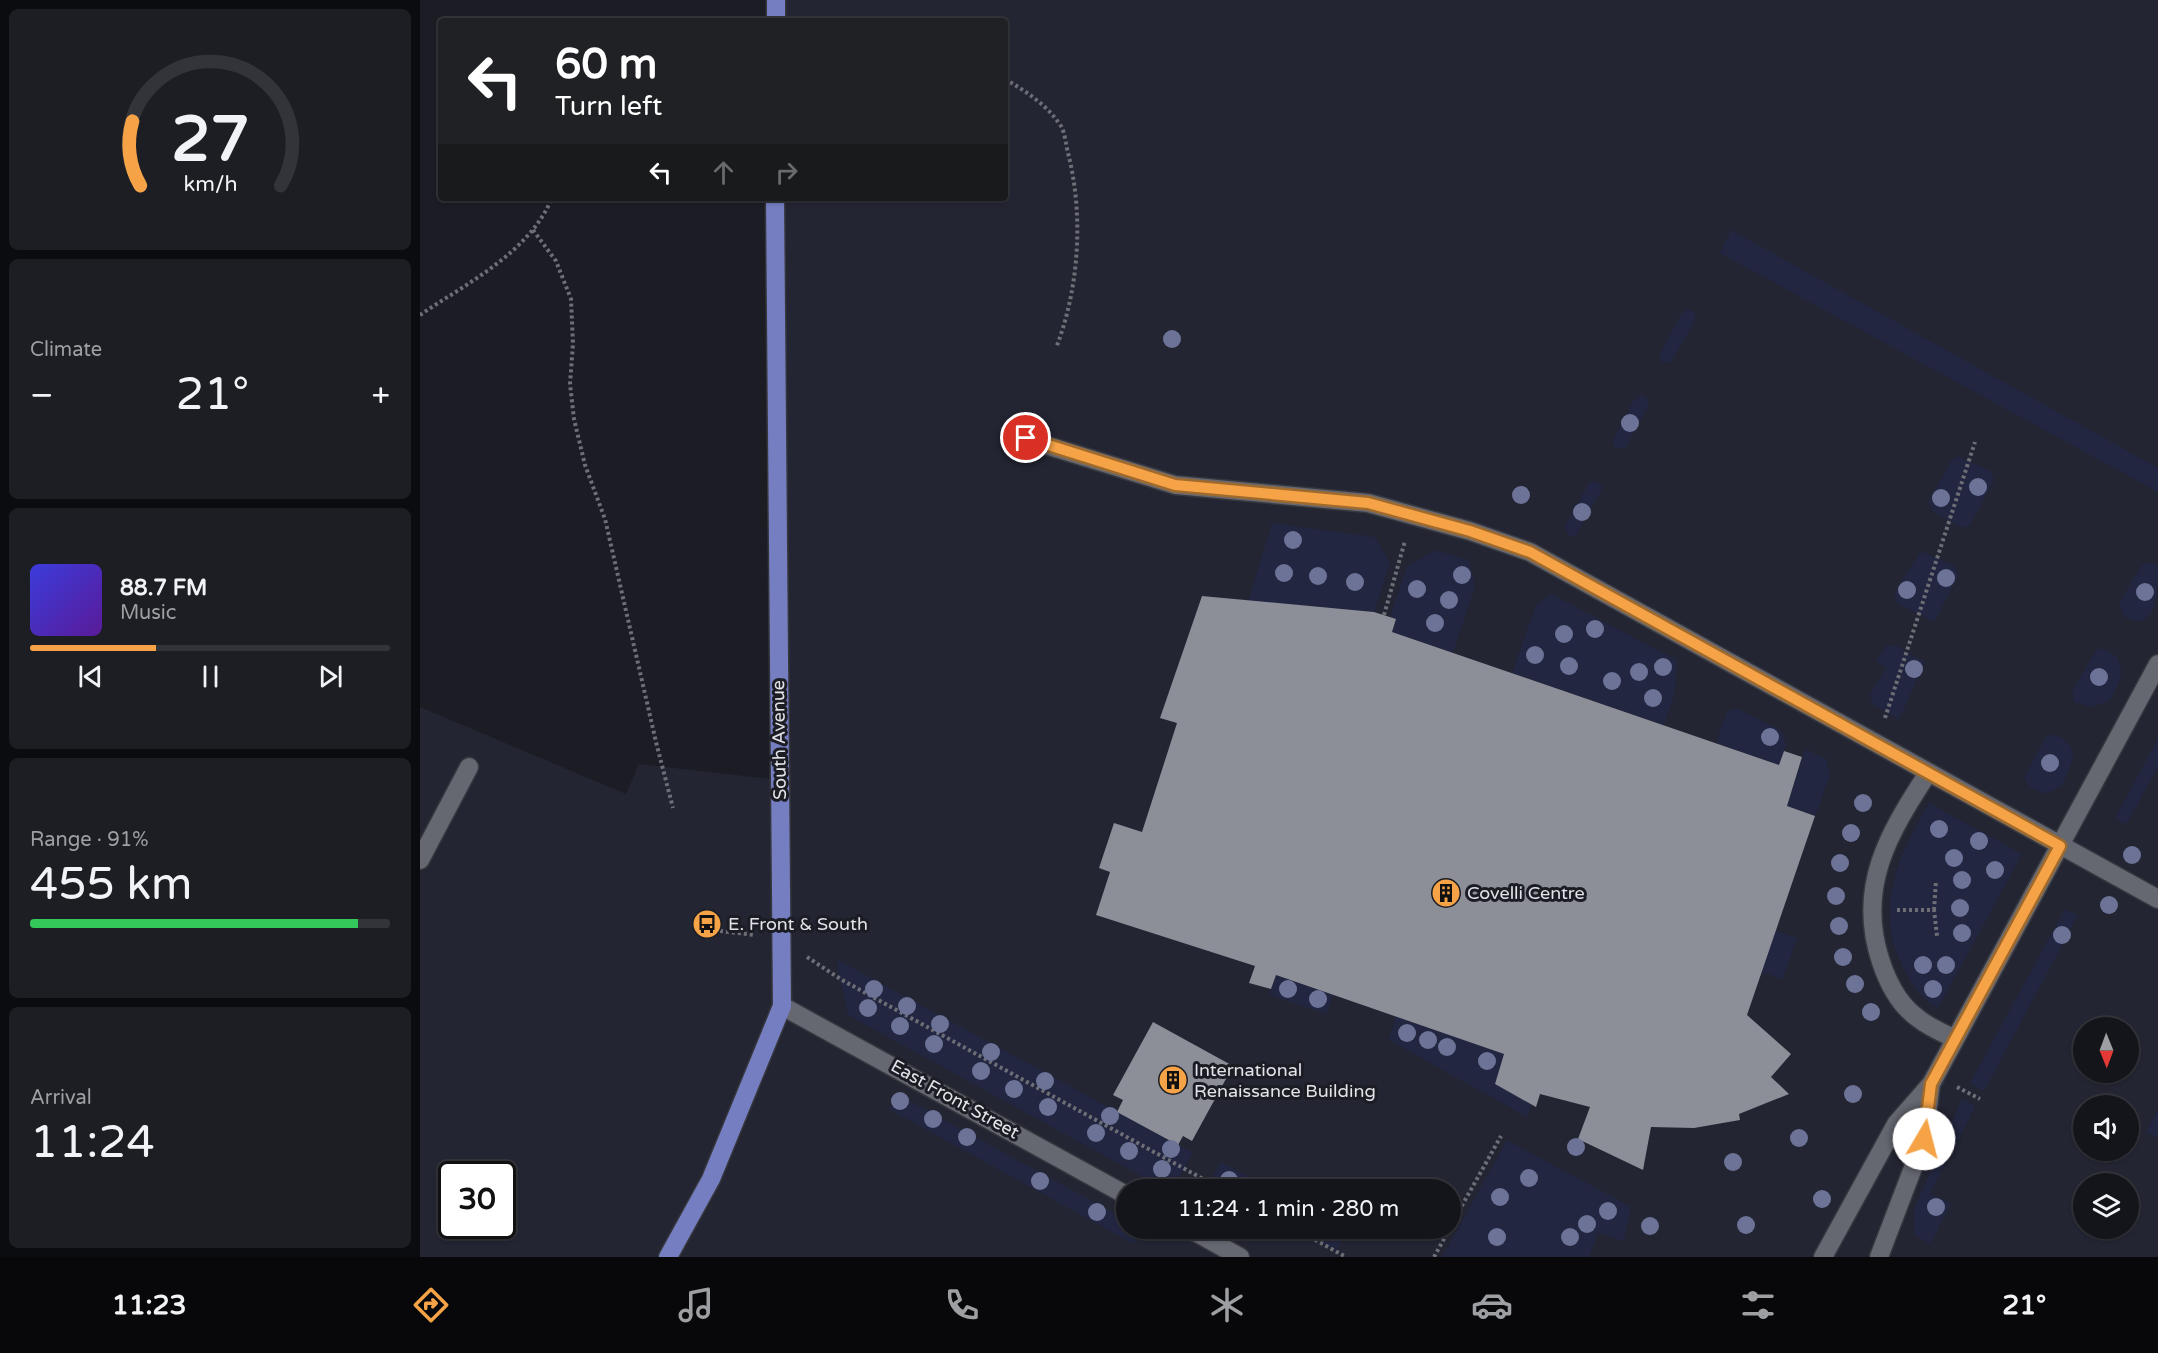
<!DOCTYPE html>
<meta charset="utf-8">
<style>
:root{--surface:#14151b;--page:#1d1e24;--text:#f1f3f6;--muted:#9d9fa3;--line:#33343a;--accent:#f5a346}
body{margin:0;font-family:"Varela Round",sans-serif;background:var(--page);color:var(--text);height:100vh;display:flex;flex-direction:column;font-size:22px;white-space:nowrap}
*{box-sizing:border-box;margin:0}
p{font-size:20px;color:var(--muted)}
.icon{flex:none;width:33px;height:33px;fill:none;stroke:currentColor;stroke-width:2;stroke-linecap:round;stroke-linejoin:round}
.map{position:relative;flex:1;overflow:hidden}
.side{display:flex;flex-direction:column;gap:9px;padding:9px;background:#0b0c0f;width:420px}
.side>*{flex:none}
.top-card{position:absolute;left:18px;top:18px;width:570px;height:183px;border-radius:6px;box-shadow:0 2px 4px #0004,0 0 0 2px var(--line);background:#202124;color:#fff;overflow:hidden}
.needle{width:39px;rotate:179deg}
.controls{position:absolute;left:1653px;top:1017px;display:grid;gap:12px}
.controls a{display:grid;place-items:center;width:66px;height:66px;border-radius:50%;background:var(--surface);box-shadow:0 2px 4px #0004,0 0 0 2px var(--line);font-size:30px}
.speed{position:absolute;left:18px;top:1161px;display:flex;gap:12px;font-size:30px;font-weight:700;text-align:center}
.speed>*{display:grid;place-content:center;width:78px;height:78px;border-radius:50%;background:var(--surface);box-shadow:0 2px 4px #0004,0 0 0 2px var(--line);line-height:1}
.speed .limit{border:3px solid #111;border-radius:9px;background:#fff;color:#111}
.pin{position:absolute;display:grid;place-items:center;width:51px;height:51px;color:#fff;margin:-26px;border:3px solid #fff;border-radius:50%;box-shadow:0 2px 6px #0007}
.me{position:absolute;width:66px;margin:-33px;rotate:8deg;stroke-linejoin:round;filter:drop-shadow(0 0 4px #0008)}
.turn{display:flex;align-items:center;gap:21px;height:126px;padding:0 18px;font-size:27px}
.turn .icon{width:78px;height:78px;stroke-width:2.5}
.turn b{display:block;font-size:42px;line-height:51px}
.lanes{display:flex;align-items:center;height:57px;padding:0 18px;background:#0003;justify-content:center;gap:30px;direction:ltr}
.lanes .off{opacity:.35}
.big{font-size:45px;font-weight:600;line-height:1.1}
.side .widget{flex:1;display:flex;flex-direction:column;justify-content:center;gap:9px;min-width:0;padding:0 21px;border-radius:9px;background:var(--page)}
.side .dial{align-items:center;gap:0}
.dial svg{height:156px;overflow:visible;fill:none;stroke:var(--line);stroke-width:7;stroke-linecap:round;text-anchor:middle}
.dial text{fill:var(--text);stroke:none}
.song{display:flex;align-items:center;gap:18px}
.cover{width:72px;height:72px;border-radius:9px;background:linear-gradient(135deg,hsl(240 70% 55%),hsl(270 70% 35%))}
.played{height:6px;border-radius:3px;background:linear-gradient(90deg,var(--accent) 35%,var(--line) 35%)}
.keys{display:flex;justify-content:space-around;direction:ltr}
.heat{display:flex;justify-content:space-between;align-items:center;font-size:33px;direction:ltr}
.charge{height:9px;border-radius:4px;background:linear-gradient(90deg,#34c759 91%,var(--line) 0)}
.trip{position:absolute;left:696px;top:1179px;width:345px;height:60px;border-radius:30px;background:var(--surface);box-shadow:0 2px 4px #0004,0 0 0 2px var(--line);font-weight:600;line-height:60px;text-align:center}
.tabs{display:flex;height:96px;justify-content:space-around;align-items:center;background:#08080b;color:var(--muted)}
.tabs .icon{width:42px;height:42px}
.tabs .active{color:var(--accent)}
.tabs b{font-size:27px;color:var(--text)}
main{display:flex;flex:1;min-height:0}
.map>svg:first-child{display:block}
.built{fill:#232533;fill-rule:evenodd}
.green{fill:#222640}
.building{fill:#8c8e98}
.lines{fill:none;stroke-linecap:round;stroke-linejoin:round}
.minor-casing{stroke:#36373d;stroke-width:21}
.major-casing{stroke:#36373d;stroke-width:21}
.path{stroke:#6e6f76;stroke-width:4;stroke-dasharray:3 3;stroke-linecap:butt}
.minor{stroke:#656771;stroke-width:18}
.major{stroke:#757ec0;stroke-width:18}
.tree{fill:#6c7397}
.route-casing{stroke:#9f6a2e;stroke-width:15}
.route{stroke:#f5a346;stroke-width:10}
.labels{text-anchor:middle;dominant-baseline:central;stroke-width:6;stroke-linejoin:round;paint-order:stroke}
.street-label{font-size:18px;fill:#e2e3e9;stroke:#1b1c24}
.poi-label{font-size:18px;fill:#e2e3e9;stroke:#1b1c24;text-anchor:start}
</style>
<main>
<section class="side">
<div class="widget dial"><svg viewBox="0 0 100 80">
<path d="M14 69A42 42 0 1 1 86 69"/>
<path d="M14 69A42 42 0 0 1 10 36" stroke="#f5a346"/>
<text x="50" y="56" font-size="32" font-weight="700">27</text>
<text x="50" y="72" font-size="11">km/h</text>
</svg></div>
<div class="widget"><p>Climate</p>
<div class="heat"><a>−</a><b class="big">21°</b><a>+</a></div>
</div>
<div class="widget">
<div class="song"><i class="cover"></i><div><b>88.7 FM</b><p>Music</p></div></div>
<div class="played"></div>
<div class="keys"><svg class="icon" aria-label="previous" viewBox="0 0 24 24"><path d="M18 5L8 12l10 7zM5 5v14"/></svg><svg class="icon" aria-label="pause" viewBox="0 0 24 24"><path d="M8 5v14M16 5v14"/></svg><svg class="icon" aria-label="next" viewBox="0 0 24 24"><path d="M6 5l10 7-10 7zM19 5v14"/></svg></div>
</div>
<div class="widget"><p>Range · 91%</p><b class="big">455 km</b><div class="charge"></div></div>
<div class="widget"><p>Arrival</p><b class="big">11:24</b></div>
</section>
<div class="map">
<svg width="1738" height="1257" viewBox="0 0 1738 1257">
<rect width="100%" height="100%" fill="#1b1c24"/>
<!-- built -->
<path class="built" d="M 347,0 L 1738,0 L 1738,1110 L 1727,1132 L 1738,1138 L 1738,1257 L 0,1257 L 0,707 L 206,794 L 219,764 L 359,780 L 355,198 L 585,198 L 585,21 L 348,21 ZM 1664,1028 L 1708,1028 L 1708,1072 L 1664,1072 ZM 1664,1106 L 1708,1106 L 1708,1150 L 1664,1150 ZM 32,1174 L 82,1174 L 82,1226 L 32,1226 ZM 1664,1184 L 1708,1184 L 1708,1228 L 1664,1228 ZM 706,1190 L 1030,1190 L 1030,1228 L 706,1228 Z"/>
<!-- green -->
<path class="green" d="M 1311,230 L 1738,468 L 1738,492 L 1300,253 Z
M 1267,309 L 1274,311 L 1276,319 L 1251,362 L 1242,363 L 1239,355 L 1262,313 Z
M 1221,395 L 1227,398 L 1228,407 L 1205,448 L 1195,448 L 1192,442 L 1214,400 Z
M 1537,456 L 1570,471 L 1574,480 L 1550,525 L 1543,528 L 1513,512 L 1508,502 L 1532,460 Z
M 1175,481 L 1182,486 L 1181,491 L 1156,535 L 1148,536 L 1145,526 L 1169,483 Z
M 852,523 L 955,537 L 970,563 L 954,612 L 828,601 Z
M 1015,550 L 1049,560 L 1055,586 L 1033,653 L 972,632 L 976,619 L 970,617 L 987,566 Z
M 1501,551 L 1533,565 L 1539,574 L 1514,622 L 1477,603 L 1474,594 Z
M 1729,563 L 1738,565 C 1738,591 1738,636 1704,616 L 1699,604 L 1722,564 Z
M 1131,594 L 1257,660 L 1255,692 L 1244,725 L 1092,673 L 1116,605 Z
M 1475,645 L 1505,662 L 1479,719 L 1453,705 L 1450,695 L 1466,668 L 1456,661 L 1466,646 Z
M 1677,649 L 1684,649 L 1697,657 C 1706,674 1698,685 1689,701 L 1671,707 L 1654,702 L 1652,691 Z
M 1317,708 L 1362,731 L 1366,745 L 1359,765 L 1296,743 L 1307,711 Z
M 1627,735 C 1642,733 1651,743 1654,756 L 1642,786 L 1626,794 L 1610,788 L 1604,778 Z
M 1738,739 L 1738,767 L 1706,825 L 1695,818 Z
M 1385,749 L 1406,759 L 1410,776 L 1395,816 L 1367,806 Z
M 1509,803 L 1602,854 L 1518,1008 C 1502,1000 1494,987 1485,971 C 1452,913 1478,855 1509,803 Z
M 1645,909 L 1658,915 L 1564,1091 L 1550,1083 Z
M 1355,931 L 1377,938 L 1363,979 L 1342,972 Z
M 416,959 L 773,1153 L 752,1189 L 745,1189 L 428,1015 Z
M 856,975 L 913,995 L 906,1014 L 849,995 Z
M 976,1016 L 1084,1054 L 1075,1084 L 1112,1104 L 1107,1117 L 969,1040 Z
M 477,1094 L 706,1220 L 706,1228 L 723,1229 L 714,1244 L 469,1109 Z
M 1542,1099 L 1556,1106 L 1510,1193 L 1531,1204 L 1510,1245 L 1494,1234 L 1494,1209 Z
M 1738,1110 L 1738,1138 L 1726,1132 Z
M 1087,1140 L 1211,1207 L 1204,1241 L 1178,1233 L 1169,1257 L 1022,1257 Z
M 801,1162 L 852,1189 L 803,1189 L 789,1182 Z
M 925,1228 L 928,1230 L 916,1251 L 874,1229 Z"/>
<!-- building -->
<path class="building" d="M 782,596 L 954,612 L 976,619 L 972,632 L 1359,765 L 1364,751 L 1382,757 L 1367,806 L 1395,816 L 1327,1015 L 1371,1054 L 1351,1077 L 1369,1094 L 1319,1114 L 1320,1120 L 1274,1128 L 1231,1127 L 1223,1170 L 1158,1139 L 1170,1107 L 1120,1094 L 1116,1107 L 1075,1084 L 1084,1054 L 856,975 L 851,989 L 829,983 L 835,966 L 676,915 L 690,872 L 679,868 L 694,823 L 722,832 L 757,723 L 740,718 Z
M 733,1022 L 813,1066 L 772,1141 L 763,1136 L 758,1145 L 697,1112 L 703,1100 L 693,1095 Z"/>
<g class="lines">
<!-- minor casing -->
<g class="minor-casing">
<path id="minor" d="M 606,439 L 755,485 L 948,503 L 1050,531 L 1110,552 L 1738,899
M 1508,773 C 1468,834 1436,888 1461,962 C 1468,983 1480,1006 1499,1019 C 1509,1027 1523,1033 1535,1039
M 0,860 L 49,767
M 362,1006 L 706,1195
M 768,1228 L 820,1257
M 1403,1257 L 1476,1124 L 1511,1084 L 1738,664
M 1459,1257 L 1504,1139 L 1511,1084"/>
</g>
<!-- major casing -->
<g class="major-casing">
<path id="major" d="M 356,21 L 356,0
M 248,1257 L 291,1179 L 362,1006 L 355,198"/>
</g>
<!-- path -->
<path class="path" d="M 585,79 C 607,92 627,105 641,126 C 645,133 646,145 648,153 C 664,215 659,289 636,348
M 113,230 L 136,261 L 151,299 L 153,344 L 150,384 L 154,419 L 165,465 L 185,519 L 236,742 L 253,808
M 0,315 C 47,283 109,253 132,198
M 964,615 L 985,541
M 1465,718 L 1555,442
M 1477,910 L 1514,910 L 1517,936
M 1514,910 L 1516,881
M 300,931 L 335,935
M 387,957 L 422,980 L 803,1190
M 1537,1087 L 1560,1099
M 1030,1227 L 1081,1136
M 874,1228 L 926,1257
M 1014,1257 L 1030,1228"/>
<!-- minor -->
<use href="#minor" class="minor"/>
<!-- major -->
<use href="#major" class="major"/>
</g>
<!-- trees -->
<g class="tree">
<circle cx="752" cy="339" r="9"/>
<circle cx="1210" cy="423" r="9"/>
<circle cx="1558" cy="487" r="9"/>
<circle cx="1101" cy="495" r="9"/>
<circle cx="1521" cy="498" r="9"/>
<circle cx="1162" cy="512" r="9"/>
<circle cx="873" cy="540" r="9"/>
<circle cx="864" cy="573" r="9"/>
<circle cx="1042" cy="575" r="9"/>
<circle cx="898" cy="576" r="9"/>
<circle cx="1526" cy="578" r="9"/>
<circle cx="935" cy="582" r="9"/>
<circle cx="997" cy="589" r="9"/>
<circle cx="1487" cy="590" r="9"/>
<circle cx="1725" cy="592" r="9"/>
<circle cx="1029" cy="600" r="9"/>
<circle cx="1015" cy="623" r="9"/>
<circle cx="1175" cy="629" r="9"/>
<circle cx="1144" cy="634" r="9"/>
<circle cx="1115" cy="655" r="9"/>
<circle cx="1149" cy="666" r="9"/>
<circle cx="1243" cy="667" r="9"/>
<circle cx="1494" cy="669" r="9"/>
<circle cx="1219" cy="672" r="9"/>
<circle cx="1679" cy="677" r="9"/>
<circle cx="1192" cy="681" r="9"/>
<circle cx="1233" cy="698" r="9"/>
<circle cx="1350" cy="737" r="9"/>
<circle cx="1630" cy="763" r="9"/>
<circle cx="1443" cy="803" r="9"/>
<circle cx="1519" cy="829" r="9"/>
<circle cx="1431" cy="833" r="9"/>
<circle cx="1559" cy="841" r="9"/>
<circle cx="1712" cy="855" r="9"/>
<circle cx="1534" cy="858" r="9"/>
<circle cx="1420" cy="863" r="9"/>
<circle cx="1575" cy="870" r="9"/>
<circle cx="1542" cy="880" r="9"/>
<circle cx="1416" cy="896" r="9"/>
<circle cx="1689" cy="905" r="9"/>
<circle cx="1540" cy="908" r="9"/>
<circle cx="1419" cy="926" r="9"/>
<circle cx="1542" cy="933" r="9"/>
<circle cx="1642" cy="935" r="9"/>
<circle cx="1423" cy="957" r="9"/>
<circle cx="1503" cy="965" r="9"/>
<circle cx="1526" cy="965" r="9"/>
<circle cx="1435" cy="984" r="9"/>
<circle cx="454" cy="989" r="9"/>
<circle cx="868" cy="989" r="9"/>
<circle cx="1513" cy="989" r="9"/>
<circle cx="898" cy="999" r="9"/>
<circle cx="487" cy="1006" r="9"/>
<circle cx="448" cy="1008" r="9"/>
<circle cx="1451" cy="1012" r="9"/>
<circle cx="520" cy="1024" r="9"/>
<circle cx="480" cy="1026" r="9"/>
<circle cx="987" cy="1033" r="9"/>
<circle cx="1008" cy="1040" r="9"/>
<circle cx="514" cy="1044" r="9"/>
<circle cx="1027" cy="1047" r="9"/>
<circle cx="571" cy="1052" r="9"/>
<circle cx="1067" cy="1061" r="9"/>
<circle cx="561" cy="1071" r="9"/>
<circle cx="625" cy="1081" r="9"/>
<circle cx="594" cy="1089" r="9"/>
<circle cx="1433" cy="1094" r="9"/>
<circle cx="480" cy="1101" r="9"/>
<circle cx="628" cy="1107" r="9"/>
<circle cx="690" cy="1116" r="9"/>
<circle cx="513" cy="1119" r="9"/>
<circle cx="676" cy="1133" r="9"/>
<circle cx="547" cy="1137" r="9"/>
<circle cx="1379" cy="1138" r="9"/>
<circle cx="1156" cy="1147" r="9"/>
<circle cx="751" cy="1149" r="9"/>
<circle cx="709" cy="1151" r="9"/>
<circle cx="1313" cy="1162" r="9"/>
<circle cx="742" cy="1169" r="9"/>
<circle cx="1109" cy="1178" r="9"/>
<circle cx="809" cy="1180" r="9"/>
<circle cx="620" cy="1181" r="9"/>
<circle cx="1080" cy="1197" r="9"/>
<circle cx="1402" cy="1199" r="9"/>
<circle cx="1516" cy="1207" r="9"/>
<circle cx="1188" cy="1211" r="9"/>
<circle cx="677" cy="1212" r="9"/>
<circle cx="1167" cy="1224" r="9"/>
<circle cx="1326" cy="1225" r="9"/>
<circle cx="1230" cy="1226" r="9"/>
<circle cx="1077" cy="1237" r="9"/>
<circle cx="1150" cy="1237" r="9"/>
</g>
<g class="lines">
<!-- route casing -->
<g class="route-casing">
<path id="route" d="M 606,438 L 755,485 L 948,503 L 1050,531 L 1110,552 L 1640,846 L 1511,1084 L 1504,1139"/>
</g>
<!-- route -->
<use href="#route" class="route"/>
</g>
<!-- icons -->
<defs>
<g id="building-disc" transform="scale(1.5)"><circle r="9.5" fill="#f5a346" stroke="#1b1c24"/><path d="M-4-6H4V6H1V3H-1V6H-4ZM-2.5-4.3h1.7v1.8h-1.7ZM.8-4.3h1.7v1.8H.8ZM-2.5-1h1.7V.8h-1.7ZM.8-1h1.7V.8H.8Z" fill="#111"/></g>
<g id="bus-disc" transform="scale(1.5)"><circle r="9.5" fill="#f5a346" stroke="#1b1c24"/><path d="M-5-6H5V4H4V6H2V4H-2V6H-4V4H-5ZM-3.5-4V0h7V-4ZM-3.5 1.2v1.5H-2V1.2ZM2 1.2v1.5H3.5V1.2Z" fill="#111"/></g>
</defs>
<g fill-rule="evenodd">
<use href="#building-disc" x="1026" y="893"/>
<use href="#bus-disc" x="287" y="924"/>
<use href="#building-disc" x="753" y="1080"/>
</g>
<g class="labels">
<!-- street labels -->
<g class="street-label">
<text transform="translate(359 740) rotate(-91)">South Avenue</text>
<text transform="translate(535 1099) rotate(29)">East Front Street</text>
</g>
<!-- poi labels -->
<g class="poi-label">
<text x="1047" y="893">Covelli Centre</text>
<text x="308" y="924">E. Front &amp; South</text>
<text x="774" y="1070">International<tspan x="774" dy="21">Renaissance Building</tspan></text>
</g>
</g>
</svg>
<div class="controls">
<a><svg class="needle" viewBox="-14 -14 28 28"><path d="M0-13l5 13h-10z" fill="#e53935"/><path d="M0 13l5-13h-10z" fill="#9d9fa3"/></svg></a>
<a><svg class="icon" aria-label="sound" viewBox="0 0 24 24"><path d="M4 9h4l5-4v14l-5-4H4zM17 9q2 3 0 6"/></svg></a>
<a><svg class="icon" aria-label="layers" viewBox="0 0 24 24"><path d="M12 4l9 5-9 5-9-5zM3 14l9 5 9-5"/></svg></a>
</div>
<div class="speed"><div class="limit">30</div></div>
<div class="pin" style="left:606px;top:438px;background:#d93025"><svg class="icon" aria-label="arrive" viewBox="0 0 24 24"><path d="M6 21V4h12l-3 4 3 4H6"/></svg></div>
<svg class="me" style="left:1504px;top:1139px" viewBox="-20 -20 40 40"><circle r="19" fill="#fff"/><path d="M0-13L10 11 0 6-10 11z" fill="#f5a346"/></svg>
<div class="trip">11:24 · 1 min · 280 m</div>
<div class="top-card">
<div class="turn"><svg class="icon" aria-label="left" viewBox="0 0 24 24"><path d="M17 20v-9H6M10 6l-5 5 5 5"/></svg><div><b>60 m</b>Turn left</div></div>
<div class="lanes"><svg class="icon" aria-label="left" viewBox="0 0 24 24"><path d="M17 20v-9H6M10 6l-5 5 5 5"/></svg><svg class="icon off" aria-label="ahead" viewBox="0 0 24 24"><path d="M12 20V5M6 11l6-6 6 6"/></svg><svg class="icon off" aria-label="right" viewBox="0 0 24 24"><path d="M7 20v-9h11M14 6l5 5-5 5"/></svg></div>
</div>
</div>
</main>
<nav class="tabs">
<b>11:23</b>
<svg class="icon active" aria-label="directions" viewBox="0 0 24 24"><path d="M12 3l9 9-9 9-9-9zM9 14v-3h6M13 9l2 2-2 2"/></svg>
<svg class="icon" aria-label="music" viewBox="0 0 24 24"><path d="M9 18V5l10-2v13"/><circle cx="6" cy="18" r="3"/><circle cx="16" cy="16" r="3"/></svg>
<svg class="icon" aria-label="phone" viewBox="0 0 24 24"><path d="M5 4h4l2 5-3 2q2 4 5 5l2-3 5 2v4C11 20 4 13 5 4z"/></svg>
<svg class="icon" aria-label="climate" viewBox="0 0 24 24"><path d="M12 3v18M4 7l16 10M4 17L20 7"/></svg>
<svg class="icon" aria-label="car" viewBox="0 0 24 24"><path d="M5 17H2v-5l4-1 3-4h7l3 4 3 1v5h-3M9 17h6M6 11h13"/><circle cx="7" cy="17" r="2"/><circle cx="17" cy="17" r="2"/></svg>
<svg class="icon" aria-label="filters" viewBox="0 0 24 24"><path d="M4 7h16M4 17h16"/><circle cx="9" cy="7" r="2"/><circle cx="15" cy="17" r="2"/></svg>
<b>21°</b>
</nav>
